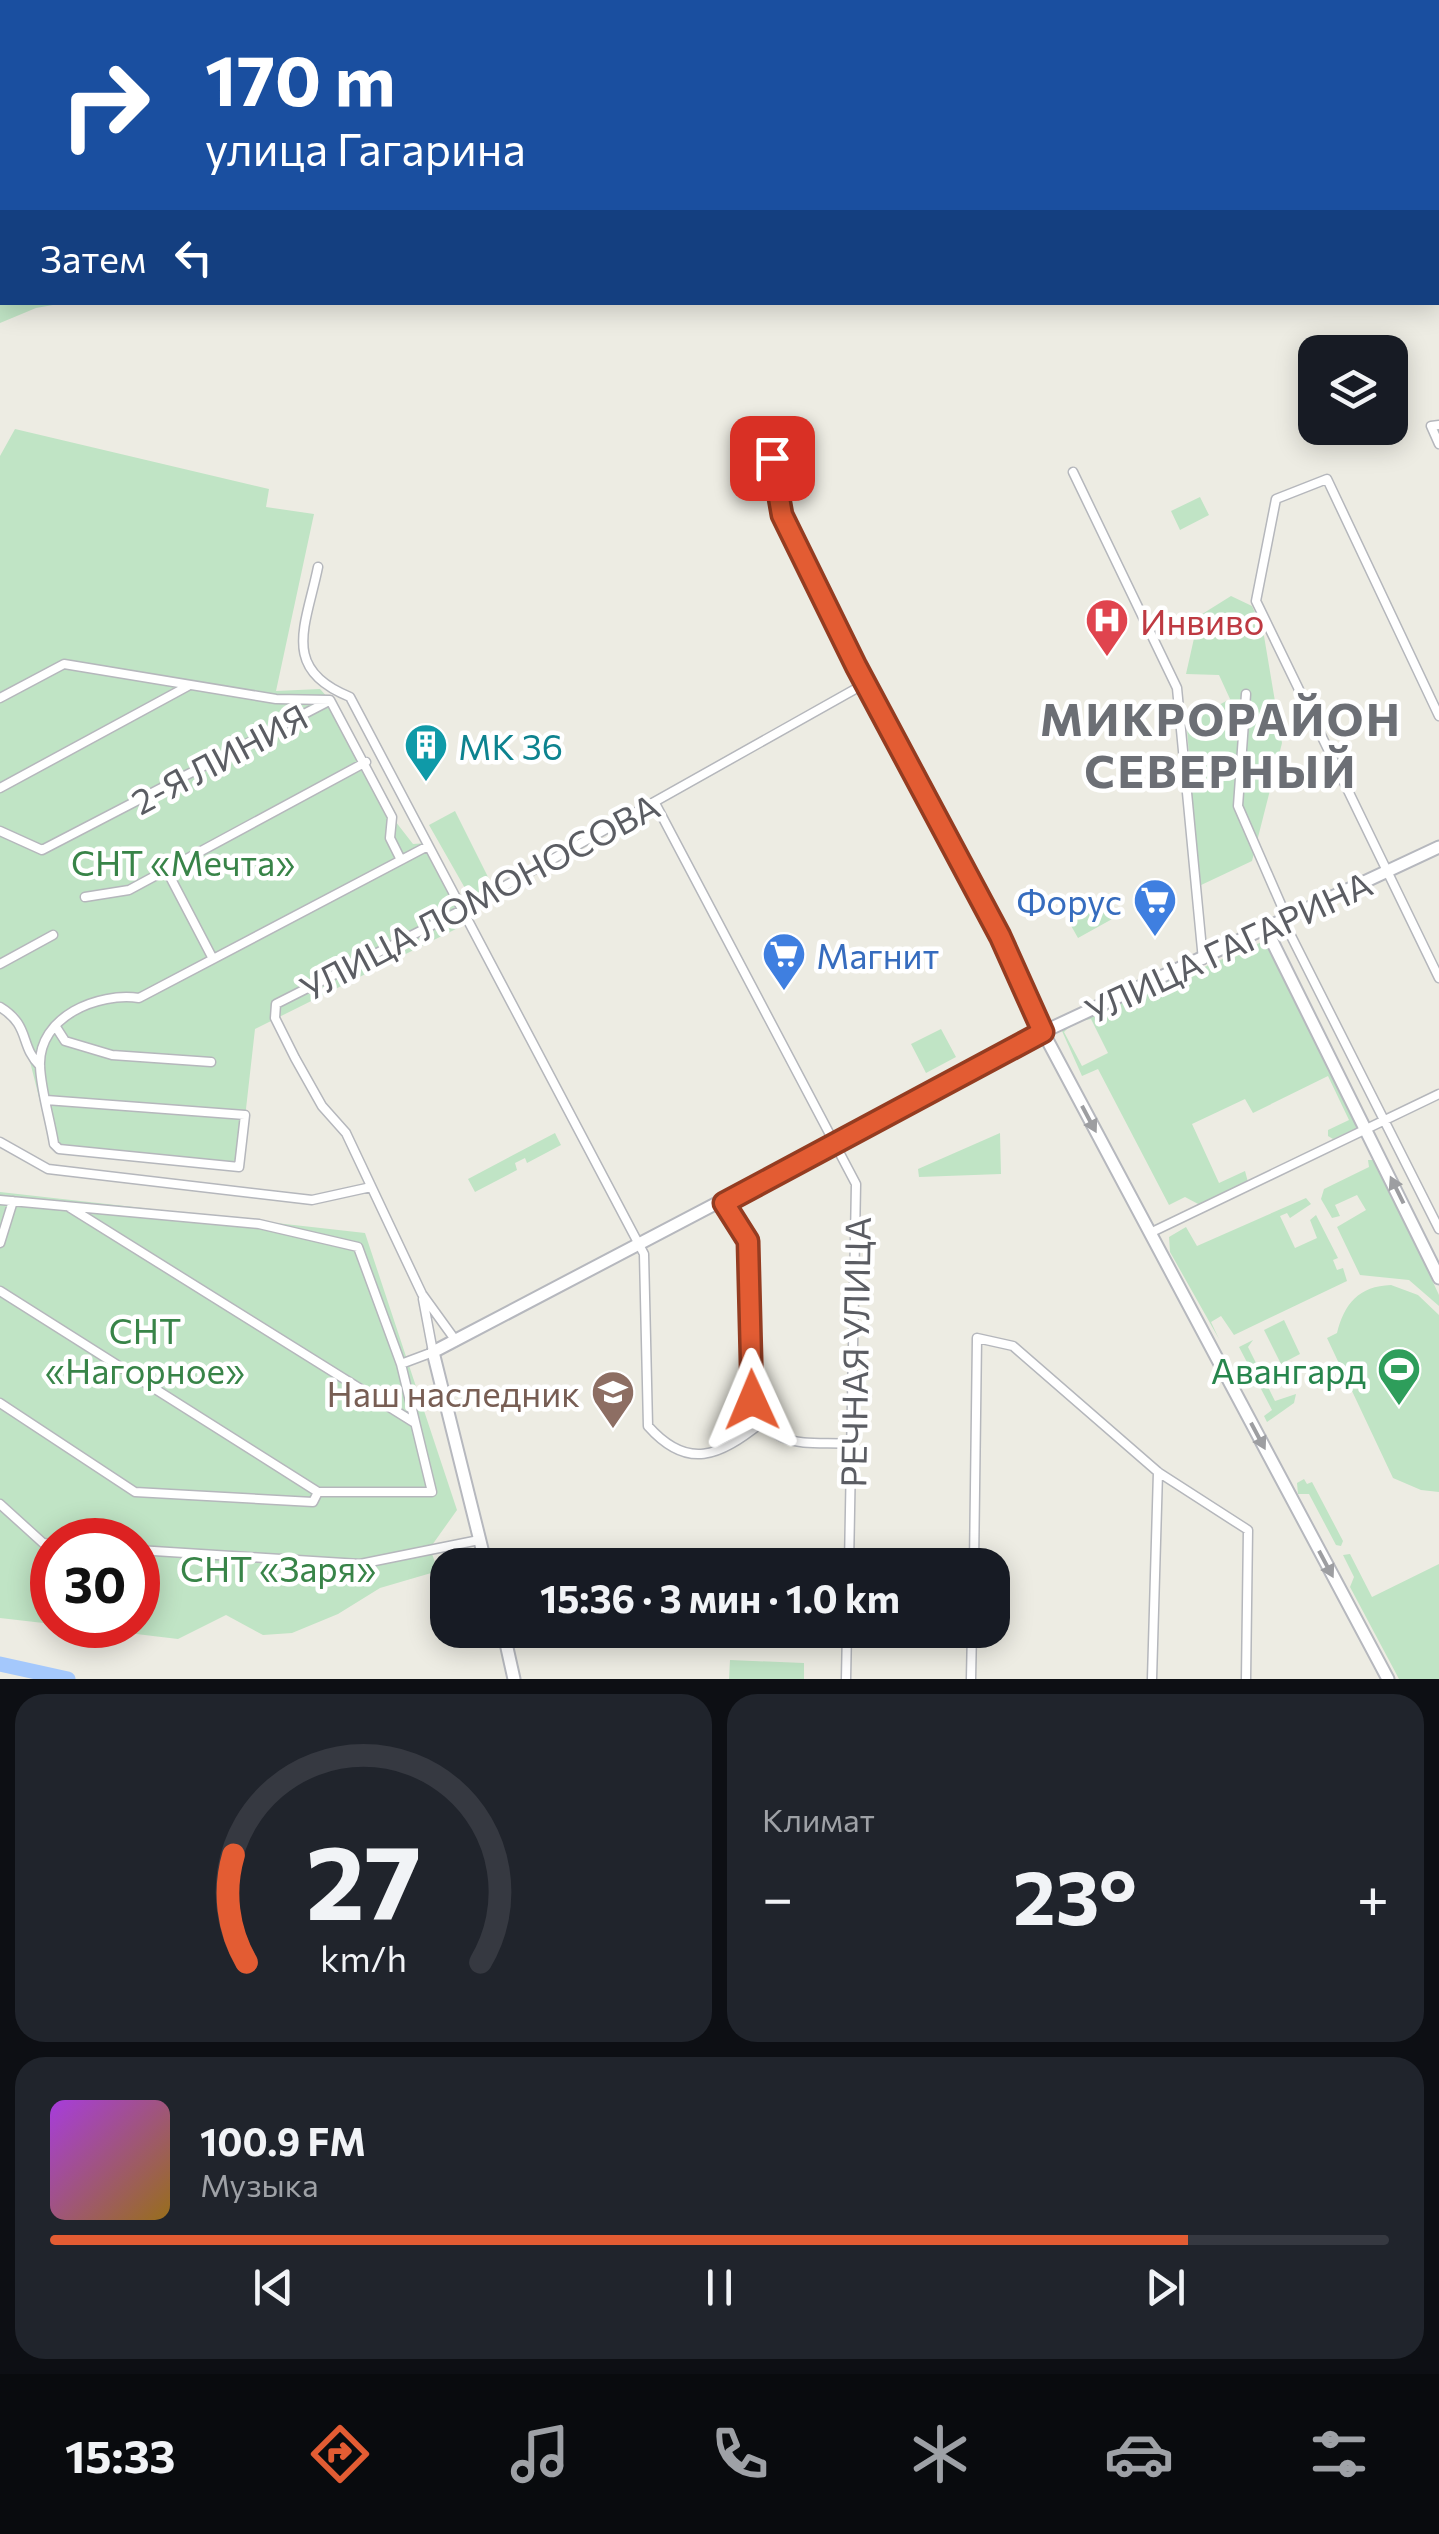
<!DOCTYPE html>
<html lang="ru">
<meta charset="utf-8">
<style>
:root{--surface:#171b24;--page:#20242c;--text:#f1f3f6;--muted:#9ea1a6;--line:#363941;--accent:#e35c33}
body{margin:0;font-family:Commissioner,sans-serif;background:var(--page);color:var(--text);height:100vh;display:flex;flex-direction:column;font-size:38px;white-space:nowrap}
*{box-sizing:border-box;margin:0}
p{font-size:32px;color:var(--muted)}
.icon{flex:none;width:55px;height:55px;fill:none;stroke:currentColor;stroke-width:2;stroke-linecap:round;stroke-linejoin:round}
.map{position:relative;height:1679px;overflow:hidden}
.sheet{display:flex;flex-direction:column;gap:15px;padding:15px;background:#0d0f14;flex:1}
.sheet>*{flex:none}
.hud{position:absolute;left:0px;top:0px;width:1440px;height:305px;box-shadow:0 5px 25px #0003;background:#1a4fa0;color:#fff;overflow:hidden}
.fabs{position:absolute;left:1298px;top:335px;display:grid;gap:20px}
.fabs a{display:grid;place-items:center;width:110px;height:110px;border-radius:20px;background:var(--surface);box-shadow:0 5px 25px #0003;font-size:50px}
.speed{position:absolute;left:30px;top:1518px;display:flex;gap:20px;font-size:50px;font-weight:700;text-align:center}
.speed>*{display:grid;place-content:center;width:130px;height:130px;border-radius:50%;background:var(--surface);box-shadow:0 5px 25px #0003;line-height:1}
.speed .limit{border:15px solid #d22;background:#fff;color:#111}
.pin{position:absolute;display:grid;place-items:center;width:85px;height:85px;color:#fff;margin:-42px;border-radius:20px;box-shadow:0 5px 15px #0006}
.me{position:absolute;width:110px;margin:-55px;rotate:359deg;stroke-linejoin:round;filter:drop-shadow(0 0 8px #0008)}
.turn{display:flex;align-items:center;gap:35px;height:210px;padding:0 40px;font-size:45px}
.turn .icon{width:130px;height:130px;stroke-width:2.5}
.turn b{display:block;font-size:70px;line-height:85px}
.then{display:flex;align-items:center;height:95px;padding:0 40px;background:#0003;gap:20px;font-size:38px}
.big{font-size:75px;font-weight:700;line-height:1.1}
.sheet .widget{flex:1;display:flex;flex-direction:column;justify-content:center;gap:15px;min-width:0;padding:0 35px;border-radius:30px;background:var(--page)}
.sheet .dial{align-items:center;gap:0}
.dial svg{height:260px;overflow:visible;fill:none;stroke:var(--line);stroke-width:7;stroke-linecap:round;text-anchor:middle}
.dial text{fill:var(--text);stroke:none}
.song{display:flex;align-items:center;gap:30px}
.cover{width:120px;height:120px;border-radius:15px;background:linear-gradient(135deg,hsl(280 70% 55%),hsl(40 70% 35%))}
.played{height:10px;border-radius:5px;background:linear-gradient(90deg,var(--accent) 85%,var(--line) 85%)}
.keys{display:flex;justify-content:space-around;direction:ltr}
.heat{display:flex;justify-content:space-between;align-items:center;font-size:55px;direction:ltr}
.sheet .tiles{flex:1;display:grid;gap:15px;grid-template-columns:1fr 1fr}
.widget:last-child{grid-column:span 2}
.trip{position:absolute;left:430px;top:1548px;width:580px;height:100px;border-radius:30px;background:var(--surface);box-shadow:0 5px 25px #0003;font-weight:700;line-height:100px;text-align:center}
.dock{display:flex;height:160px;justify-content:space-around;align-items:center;background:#090b0e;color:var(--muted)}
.dock .icon{width:70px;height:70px}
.dock .active{color:var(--accent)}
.dock b{font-size:45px;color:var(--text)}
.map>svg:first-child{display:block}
.green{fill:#c0e4c5}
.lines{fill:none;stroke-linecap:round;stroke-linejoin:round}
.river{stroke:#a4c8fc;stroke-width:15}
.street-casing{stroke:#b5b7bc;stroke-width:11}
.secondary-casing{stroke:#b6b8be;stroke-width:15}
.street{stroke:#fff;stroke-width:8}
.secondary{stroke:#fff;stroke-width:11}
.oneway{fill:#9d9ea1}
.route-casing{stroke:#943c21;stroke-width:25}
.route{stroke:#e35c33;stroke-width:18}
.labels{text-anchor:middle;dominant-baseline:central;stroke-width:9;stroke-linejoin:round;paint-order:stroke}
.health-label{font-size:35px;fill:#be3a42;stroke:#fff;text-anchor:start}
.culture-label{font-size:35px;fill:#0d838f;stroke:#fff;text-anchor:start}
.street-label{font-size:35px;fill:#5b5d63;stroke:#fff}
.park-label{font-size:35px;fill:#388448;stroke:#fff}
.shop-label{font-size:35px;fill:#366cbe;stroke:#fff;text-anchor:end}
.leisure-label{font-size:35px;fill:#27864d;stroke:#fff;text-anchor:end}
.education-label{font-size:35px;fill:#785e54;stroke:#fff;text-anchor:end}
.district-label{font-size:45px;font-weight:bold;letter-spacing:2.5px;fill:#6c6f75;stroke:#fff}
</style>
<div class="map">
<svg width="1439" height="1679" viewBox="0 0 1439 1679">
<rect width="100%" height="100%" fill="#edece3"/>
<!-- green -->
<path class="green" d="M 0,46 L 2,302 L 64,303 L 36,308 L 0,323 Z
M 15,429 L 269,489 L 266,507 L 314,514 L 276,691 L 320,689 L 330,700 L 392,817 L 413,844 L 427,843 L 468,923 L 255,1029 L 239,1171 L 52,1149 L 18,1014 L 0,1003 L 0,456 Z
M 1200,497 L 1209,515 L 1180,530 L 1171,511 Z
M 1231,596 L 1252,606 L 1263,630 L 1282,743 L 1252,861 L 1199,886 L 1186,716 L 1202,714 L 1230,699 L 1219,675 L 1186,674 L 1199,616 Z
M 455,811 L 492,885 L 470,897 L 429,825 Z
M 1101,895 L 1114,918 L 1078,938 L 1065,915 Z
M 1264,941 L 1356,1114 L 1357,1128 L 1333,1139 L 1328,1136 L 1328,1130 L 1349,1120 L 1328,1076 L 1253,1113 L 1245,1099 L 1192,1124 L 1219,1183 L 1245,1171 L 1248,1182 L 1200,1205 L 1185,1197 L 1169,1205 L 1098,1069 L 1082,1076 L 1062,1031 L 1069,1027 L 1064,1032 L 1082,1066 L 1108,1053 L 1091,1019 L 1081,1021 L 1182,969 L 1186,975 Z
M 941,1029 L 956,1057 L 926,1073 L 911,1044 Z
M 555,1133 L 561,1145 L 527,1163 L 525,1158 L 515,1163 L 517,1170 L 475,1192 L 468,1179 Z
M 1000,1133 L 1001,1174 L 919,1177 L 918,1169 Z
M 1368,1160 L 1376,1160 L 1439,1295 L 1439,1306 L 1409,1280 L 1360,1275 L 1337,1227 L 1366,1210 L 1357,1195 L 1335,1205 L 1340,1216 L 1332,1218 L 1321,1199 L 1324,1189 L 1369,1167 Z
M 0,1192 L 365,1233 L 457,1510 L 430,1548 L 438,1571 L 380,1588 L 338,1614 L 292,1633 L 263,1635 L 226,1615 L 178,1639 L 61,1625 L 138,1625 L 138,1540 L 52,1540 L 52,1624 L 0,1618 Z
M 1306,1198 L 1311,1204 L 1290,1218 L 1287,1213 L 1280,1216 L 1295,1248 L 1317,1238 L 1310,1220 L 1316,1215 L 1338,1258 L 1333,1260 L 1337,1270 L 1343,1268 L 1347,1281 L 1234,1335 L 1221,1316 L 1211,1322 L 1219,1339 L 1170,1252 L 1169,1237 L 1186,1227 L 1197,1246 Z
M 1391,1285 L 1418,1295 L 1439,1315 L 1439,1492 L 1421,1490 L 1393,1478 L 1327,1338 L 1337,1333 C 1344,1304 1359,1286 1391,1285 Z
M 1284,1320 L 1300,1354 L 1281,1364 L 1264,1330 Z
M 1253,1340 L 1248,1347 L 1275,1401 L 1296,1394 L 1294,1403 L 1267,1422 L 1264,1416 L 1272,1410 L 1239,1347 Z
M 1304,1479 L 1307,1484 L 1312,1482 L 1343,1541 L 1341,1546 L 1336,1545 L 1309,1494 L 1298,1494 L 1297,1483 Z
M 1350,1554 L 1372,1597 L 1439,1564 L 1439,1679 L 1399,1679 L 1350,1587 L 1354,1577 L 1343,1555 Z
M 730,1660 L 804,1663 L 804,1679 L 729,1679 Z"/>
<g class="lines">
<!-- river -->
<path class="river" d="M 0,1664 L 68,1679"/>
<!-- street casing -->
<g class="street-casing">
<path id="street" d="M 1226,2 L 1226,0
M 1331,2 L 1331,0
M 1438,145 L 1439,145
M 1438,260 L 1439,260
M 1439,425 L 1431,426 L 1439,444
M 778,450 L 771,458 L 781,515 L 855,665 L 1001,935 L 1043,1032
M 1073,472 L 1177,688 L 1203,960
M 318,567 C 306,626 280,669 350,697 L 644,1254 L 648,1426 C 688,1471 719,1456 761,1423
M 1246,694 L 1238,806 L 1286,916 L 1284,922 L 1439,1229
M 0,698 L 64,664 L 276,699 L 330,700 L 392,817 L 390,838 L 401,860
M 1439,716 L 1327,479 L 1276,499 L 1256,601 L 1439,978
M 0,788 L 188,686
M 655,803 L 856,1184 L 849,1565
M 0,831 L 42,850 L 329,701
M 167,871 L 213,959
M 85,897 L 129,890 L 366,762
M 0,964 L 53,935
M 0,1007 C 31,1026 19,1045 40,1066
M 56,1027 L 65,1041 L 112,1055 L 211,1062
M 46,1100 L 245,1115 L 239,1167 L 59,1149 L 54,1144 C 50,1119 41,1091 40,1066 C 38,1016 99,992 139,998 L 426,847
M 0,1142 L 48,1169 L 312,1200 L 371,1187
M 0,1200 L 259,1224 L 358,1247 L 401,1364 L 432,1492 L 318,1492 L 0,1291
M 724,1203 L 748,1241 L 752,1401 C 772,1452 805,1441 852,1444
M 69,1207 L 415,1423
M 1150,1233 L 1439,1094
M 0,1243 L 13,1201
M 456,1341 L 422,1294 L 346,1133 L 322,1106 L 295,1058 L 275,1018 L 276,1004 L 462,910 L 866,683
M 401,1364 L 433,1352 L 423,1299
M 0,1403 L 135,1492 L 313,1502 L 318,1492
M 0,1504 L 43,1543 L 52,1544
M 138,1550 L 360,1564 L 479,1540
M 974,1565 L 977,1338 L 1013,1346 L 1158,1472 L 1248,1530 L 1246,1679
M 846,1679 L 847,1630
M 971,1679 L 972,1630
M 1152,1679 L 1158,1472"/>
</g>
<!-- secondary casing -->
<g class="secondary-casing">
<path id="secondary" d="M 941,2 L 943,0
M 0,116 L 2,117
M 1267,931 L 1439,1278
M 1043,1032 L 1388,1679
M 486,1565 L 433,1352 L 1043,1032 L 1439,847
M 503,1630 L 514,1679"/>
</g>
<!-- street -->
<use href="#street" class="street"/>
<!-- secondary -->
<use href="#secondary" class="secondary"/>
</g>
<!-- one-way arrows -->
<defs><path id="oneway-solid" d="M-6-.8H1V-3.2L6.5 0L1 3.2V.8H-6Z" transform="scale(2.5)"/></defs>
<g class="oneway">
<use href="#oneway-solid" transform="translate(1089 1119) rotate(62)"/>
<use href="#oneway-solid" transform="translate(1397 1190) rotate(-116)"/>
<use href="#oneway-solid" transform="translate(1258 1436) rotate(62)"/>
<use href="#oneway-solid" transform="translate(1326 1564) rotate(62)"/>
</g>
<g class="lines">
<!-- route casing -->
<g class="route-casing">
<path id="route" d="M 752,1400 L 748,1241 L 724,1203 L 1043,1032 L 1000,936 L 856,666 L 782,515 L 772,458"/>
</g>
<!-- route -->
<use href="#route" class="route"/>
</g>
<!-- icons -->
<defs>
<g id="hospital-pin" transform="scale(2.25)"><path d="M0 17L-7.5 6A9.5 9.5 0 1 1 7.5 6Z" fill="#e0444e" stroke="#fff"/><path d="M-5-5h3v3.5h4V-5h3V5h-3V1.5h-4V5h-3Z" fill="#fff"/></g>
<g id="building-pin" transform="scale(2.25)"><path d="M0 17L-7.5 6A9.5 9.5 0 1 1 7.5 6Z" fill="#0f9aa8" stroke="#fff"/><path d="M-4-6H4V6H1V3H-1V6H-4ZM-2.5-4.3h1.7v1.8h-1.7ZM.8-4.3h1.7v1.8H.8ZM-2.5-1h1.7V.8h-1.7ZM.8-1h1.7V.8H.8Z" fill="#fff"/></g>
<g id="supermarket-pin" transform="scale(2.25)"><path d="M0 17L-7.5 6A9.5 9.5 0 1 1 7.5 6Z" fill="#3f7fe0" stroke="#fff"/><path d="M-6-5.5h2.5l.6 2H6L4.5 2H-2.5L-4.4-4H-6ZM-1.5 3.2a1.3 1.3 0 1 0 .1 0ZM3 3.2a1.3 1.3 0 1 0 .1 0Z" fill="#fff"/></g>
<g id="stadium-pin" transform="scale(2.25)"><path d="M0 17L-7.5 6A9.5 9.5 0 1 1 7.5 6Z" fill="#2e9e5b" stroke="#fff"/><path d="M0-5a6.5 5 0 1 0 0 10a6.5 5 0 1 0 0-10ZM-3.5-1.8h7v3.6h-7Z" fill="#fff"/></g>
<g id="school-pin" transform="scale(2.25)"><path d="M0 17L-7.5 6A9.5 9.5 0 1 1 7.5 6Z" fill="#8d6e63" stroke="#fff"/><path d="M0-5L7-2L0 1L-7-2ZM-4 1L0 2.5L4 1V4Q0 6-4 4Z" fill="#fff"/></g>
</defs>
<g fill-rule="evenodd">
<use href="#hospital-pin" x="1107" y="620"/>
<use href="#building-pin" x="426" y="745"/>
<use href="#supermarket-pin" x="1155" y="900"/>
<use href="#supermarket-pin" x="784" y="954"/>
<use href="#stadium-pin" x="1399" y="1369"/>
<use href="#school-pin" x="613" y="1392"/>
</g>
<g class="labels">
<!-- health labels -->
<g class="health-label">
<text x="1140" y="620">Инвиво</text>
</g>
<!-- culture labels -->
<g class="culture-label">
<text x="458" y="745">МК 36</text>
</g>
<!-- street labels -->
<g class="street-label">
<text transform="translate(219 758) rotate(-28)">2-Я ЛИНИЯ</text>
<text transform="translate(479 896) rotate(-28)">УЛИЦА ЛОМОНОСОВА</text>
<text transform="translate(1228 946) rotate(-25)">УЛИЦА ГАГАРИНА</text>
<text transform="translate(854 1352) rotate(-89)">РЕЧНАЯ УЛИЦА</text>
</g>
<!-- park labels -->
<g class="park-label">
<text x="183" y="861">СНТ «Мечта»</text>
<text x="145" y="1329">СНТ<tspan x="145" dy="40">«Нагорное»</tspan></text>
<text x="278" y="1567">СНТ «Заря»</text>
</g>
<!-- shop labels -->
<g class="shop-label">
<text x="1122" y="900">Форус</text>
<text x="816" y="954" text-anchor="start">Магнит</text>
</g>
<!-- leisure labels -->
<g class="leisure-label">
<text x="1366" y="1369">Авангард</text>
</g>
<!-- education labels -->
<g class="education-label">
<text x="580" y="1392">Наш наследник</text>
</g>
<!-- district labels -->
<g class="district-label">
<text x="1221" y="717">МИКРОРАЙОН<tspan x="1221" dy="52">СЕВЕРНЫЙ</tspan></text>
</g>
</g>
</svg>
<div class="fabs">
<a><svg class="icon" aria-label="layers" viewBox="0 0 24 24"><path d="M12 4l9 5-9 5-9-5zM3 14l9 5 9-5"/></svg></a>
</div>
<div class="speed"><div class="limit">30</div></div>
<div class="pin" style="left:772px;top:458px;background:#d93025"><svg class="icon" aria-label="arrive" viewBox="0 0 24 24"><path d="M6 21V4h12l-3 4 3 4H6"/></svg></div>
<svg class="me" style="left:752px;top:1400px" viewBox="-20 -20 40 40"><path d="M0-17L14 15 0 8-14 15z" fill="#e35c33" stroke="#fff" stroke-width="4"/></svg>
<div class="trip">15:36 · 3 мин · 1.0 km</div>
<div class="hud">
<div class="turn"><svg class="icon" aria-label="right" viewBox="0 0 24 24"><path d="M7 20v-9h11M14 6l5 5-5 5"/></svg><div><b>170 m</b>улица Гагарина</div></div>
<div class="then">Затем<svg class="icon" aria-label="left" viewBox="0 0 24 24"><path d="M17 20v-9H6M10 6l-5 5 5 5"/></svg></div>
</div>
</div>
<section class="sheet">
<div class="tiles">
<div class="widget dial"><svg viewBox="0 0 100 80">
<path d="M14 69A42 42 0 1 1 86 69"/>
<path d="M14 69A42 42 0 0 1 10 36" stroke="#e35c33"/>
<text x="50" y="56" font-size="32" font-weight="700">27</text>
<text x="50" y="72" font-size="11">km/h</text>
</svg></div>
<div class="widget"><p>Климат</p>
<div class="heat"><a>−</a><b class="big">23°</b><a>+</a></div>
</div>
<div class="widget">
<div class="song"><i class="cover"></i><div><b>100.9 FM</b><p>Музыка</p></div></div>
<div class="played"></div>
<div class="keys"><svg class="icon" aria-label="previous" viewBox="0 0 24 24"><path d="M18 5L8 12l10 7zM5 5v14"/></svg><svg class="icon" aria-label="pause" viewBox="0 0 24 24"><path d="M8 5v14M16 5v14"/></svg><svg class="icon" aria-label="next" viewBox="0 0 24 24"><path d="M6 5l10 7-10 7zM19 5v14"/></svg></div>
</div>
</div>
</section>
<nav class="dock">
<b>15:33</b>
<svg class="icon active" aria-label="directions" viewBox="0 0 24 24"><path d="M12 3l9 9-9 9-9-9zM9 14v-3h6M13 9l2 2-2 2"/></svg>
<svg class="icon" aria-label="music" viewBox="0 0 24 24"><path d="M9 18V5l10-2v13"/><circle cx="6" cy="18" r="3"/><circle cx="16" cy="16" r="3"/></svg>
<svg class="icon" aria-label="phone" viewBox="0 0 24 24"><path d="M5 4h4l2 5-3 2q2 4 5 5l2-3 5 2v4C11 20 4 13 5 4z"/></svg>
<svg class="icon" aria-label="climate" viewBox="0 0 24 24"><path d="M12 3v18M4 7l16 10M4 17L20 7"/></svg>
<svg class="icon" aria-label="car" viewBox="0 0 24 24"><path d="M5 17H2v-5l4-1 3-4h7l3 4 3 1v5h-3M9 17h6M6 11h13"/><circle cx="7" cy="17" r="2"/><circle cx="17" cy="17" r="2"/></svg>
<svg class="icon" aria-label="filters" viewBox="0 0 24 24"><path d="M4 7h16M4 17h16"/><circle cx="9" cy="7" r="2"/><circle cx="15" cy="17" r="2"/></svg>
</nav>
